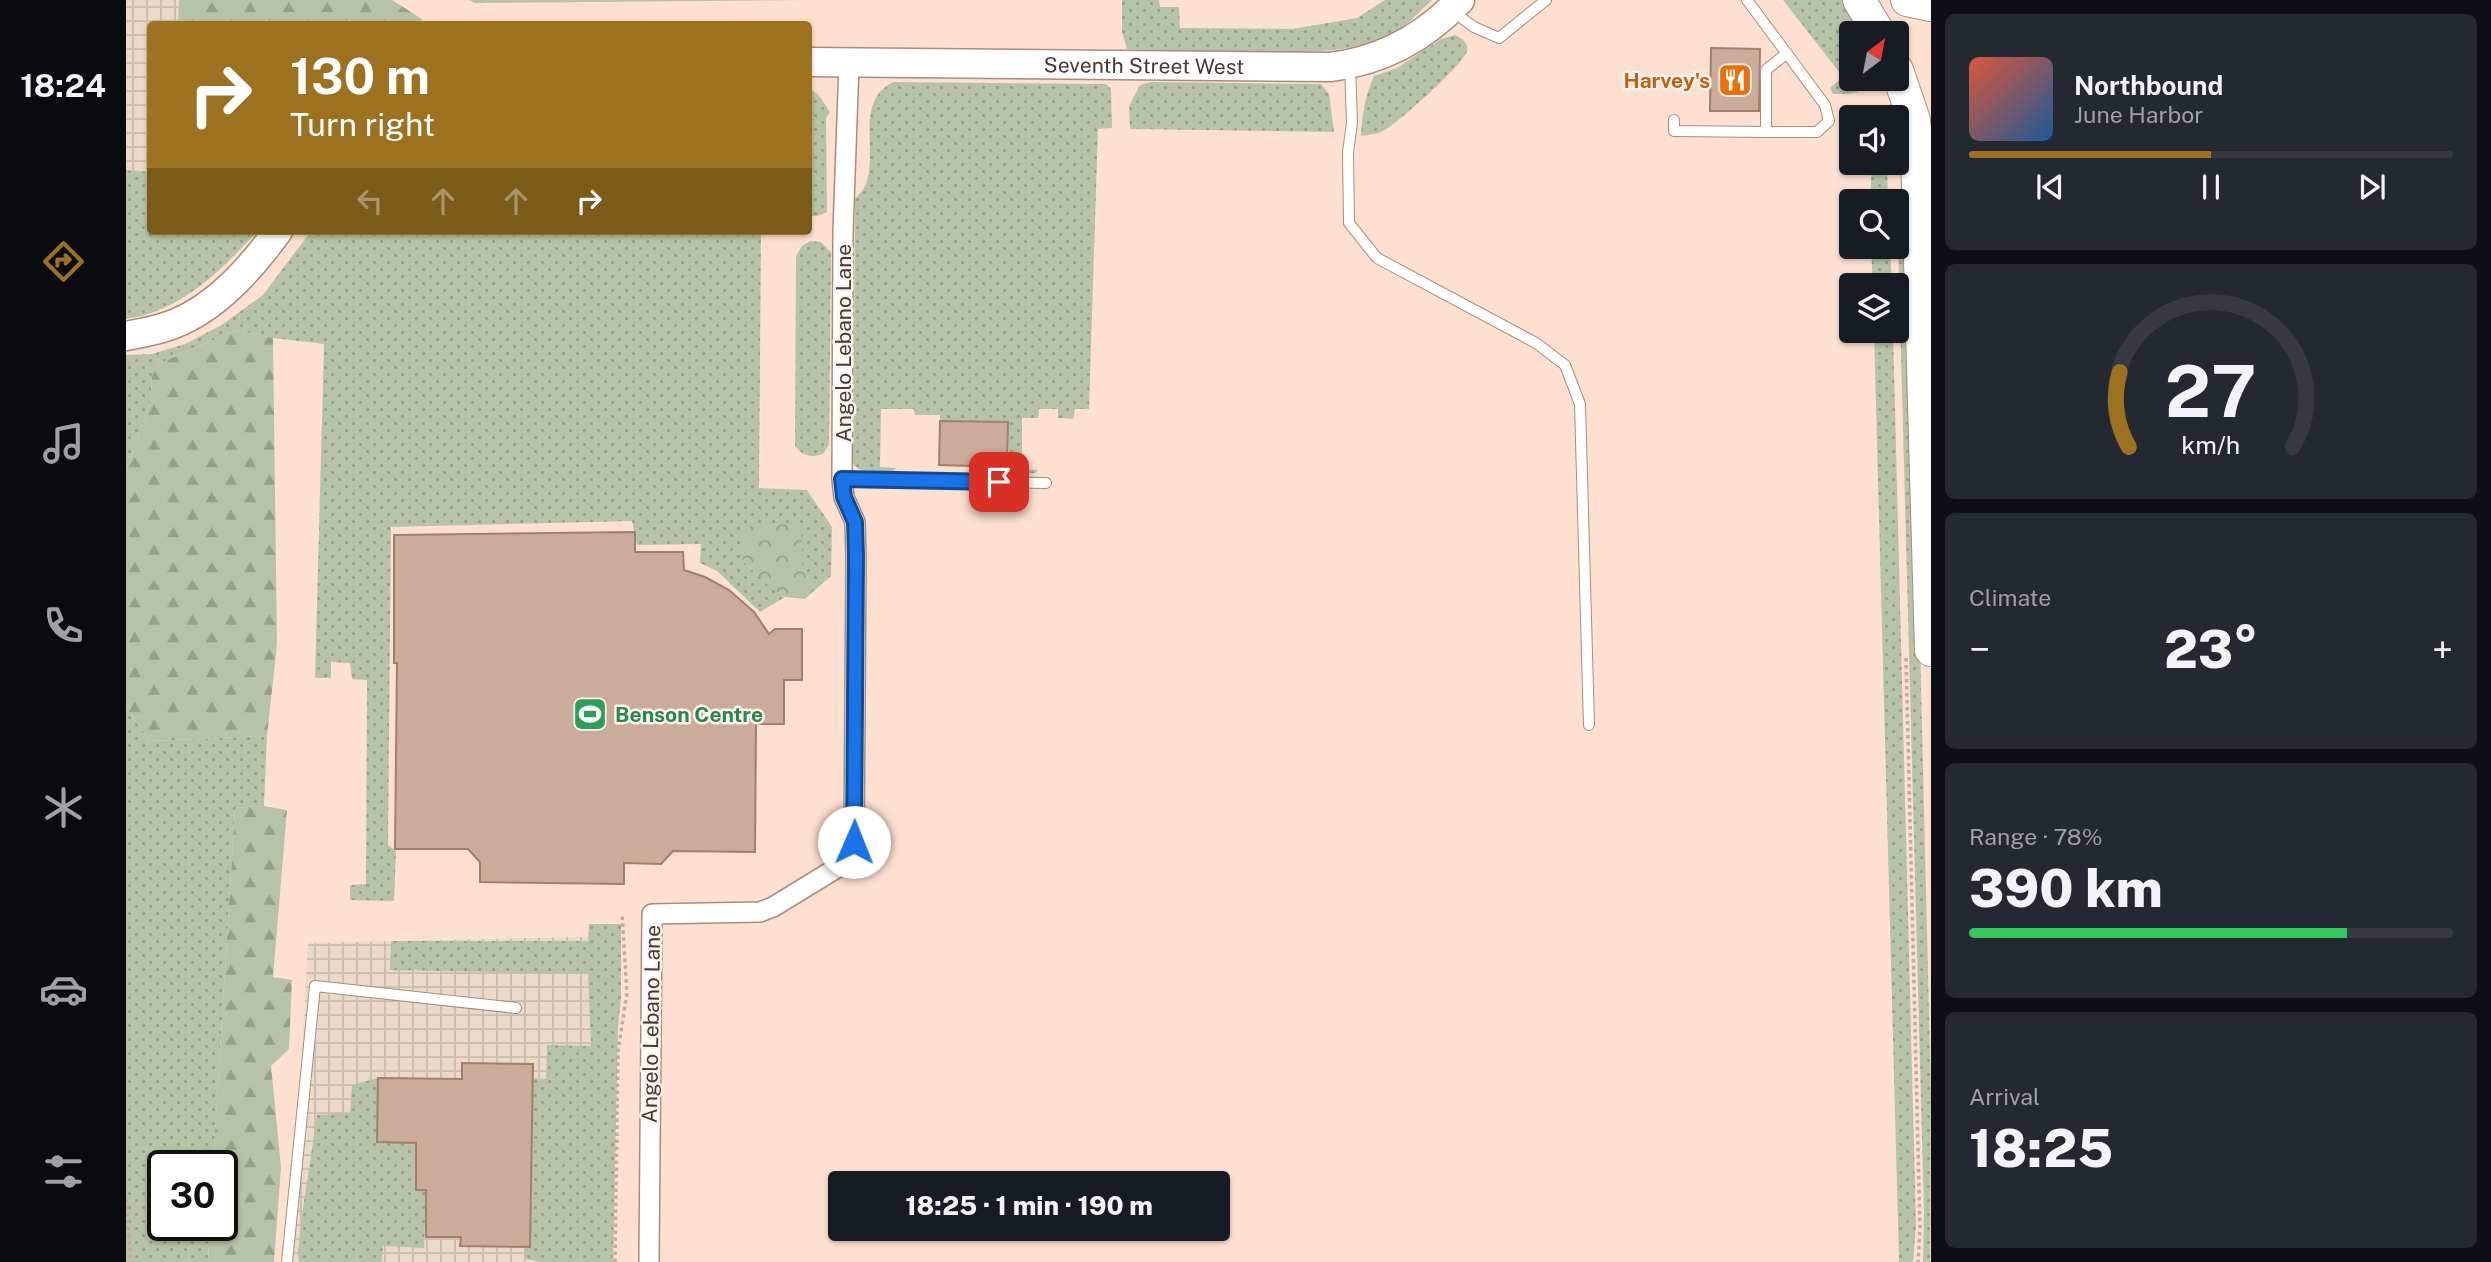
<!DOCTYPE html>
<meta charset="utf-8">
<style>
:root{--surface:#171b24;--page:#242831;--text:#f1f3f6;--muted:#9ea1a6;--line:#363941;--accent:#9c7220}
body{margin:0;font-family:"Public Sans",sans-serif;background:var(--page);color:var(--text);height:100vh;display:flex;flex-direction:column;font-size:26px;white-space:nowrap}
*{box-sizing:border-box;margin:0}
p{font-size:23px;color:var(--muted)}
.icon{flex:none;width:38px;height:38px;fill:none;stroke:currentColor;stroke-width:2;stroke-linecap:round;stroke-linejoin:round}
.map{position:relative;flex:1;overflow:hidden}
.details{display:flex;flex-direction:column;gap:14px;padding:14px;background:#0d0f14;width:560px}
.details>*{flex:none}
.banner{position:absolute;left:21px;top:21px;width:665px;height:214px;border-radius:7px;box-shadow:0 2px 5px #0004;background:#9c7220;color:#fff;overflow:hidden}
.needle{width:46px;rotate:32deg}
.tools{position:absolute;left:1713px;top:21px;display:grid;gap:14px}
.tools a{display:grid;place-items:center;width:70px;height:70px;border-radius:7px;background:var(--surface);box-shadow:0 2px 5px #0004;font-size:35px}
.speed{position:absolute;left:21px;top:1150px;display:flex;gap:14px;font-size:35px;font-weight:700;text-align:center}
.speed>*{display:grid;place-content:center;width:91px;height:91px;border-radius:50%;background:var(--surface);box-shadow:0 2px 5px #0004;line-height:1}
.speed .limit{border:4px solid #111;border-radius:10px;background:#fff;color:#111}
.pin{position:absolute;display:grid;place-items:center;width:60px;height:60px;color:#fff;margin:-30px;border-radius:14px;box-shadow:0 4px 10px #0006}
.me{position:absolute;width:77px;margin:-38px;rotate:1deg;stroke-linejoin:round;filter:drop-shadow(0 0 5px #0008)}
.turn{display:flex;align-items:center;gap:24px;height:147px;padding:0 28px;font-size:32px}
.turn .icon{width:91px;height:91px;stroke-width:2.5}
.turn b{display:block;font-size:49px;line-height:60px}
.lanes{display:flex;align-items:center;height:66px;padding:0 28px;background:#0003;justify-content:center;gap:35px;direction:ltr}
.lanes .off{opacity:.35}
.big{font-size:52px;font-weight:800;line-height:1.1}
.details .card{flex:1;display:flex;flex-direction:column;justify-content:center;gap:10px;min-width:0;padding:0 24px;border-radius:10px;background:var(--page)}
.details .dial{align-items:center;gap:0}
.dial svg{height:182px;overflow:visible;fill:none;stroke:var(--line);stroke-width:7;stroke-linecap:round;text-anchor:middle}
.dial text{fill:var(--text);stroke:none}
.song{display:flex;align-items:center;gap:21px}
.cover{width:84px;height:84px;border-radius:10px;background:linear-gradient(135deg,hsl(10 70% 55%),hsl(210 70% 35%))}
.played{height:7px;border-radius:4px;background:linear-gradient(90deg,var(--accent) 50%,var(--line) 50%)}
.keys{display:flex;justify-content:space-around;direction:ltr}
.heat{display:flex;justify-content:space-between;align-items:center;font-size:38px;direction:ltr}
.charge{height:10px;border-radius:5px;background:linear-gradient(90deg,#34c759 78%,var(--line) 0)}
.trip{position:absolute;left:702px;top:1171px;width:402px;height:70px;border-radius:7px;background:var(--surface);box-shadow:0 2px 5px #0004;font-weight:800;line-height:70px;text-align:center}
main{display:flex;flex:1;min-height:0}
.menu{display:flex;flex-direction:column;width:126px;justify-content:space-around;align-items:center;background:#090b0e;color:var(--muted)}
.menu .icon{width:49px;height:49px}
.menu .selected{color:var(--accent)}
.menu b{font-size:32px;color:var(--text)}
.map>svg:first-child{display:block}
.industrial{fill:url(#industrial-grid)}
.grass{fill:url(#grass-dots)}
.forest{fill:url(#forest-firs)}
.park{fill:url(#park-crowns)}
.building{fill:#cbab9a;stroke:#a07f6d;stroke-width:2}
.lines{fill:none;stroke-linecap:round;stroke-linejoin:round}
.lane-casing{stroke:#ad8b79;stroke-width:12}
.street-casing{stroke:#ad8b79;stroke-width:22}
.secondary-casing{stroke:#ad8b79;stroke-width:31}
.primary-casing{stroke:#ad8b79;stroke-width:34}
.path{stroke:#c3aa9e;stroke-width:3.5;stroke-dasharray:3.5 3.5;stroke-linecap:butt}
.lane{stroke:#fff;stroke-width:10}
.street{stroke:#fff;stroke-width:19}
.secondary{stroke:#fff;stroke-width:28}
.primary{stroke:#fff;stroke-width:32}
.route-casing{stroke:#114b97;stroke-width:18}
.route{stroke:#1a73e8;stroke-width:12}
.labels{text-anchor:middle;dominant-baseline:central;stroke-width:5;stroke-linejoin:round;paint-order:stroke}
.street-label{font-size:21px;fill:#473831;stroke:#faf3ef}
.food-label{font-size:21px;font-weight:bold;fill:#c56008;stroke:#faf3ef;text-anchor:end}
.leisure-label{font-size:21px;font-weight:bold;fill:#27864d;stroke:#faf3ef;text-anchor:start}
</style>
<main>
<nav class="menu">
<b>18:24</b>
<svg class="icon selected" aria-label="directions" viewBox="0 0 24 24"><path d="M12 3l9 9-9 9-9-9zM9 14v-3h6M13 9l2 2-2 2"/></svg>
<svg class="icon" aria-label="music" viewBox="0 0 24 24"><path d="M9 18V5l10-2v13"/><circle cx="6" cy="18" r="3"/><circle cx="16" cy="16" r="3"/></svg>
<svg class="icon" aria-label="phone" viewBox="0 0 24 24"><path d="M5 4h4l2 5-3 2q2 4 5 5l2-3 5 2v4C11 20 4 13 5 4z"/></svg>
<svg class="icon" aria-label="climate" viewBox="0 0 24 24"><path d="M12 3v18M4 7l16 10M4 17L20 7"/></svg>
<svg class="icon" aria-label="car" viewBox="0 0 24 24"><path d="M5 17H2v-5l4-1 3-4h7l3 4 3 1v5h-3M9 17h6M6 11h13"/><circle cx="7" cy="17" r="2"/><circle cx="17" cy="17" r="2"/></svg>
<svg class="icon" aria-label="filters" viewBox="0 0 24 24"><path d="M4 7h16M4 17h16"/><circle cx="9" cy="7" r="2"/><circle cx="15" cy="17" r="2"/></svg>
</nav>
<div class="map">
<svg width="1805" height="1262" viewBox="0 0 1805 1262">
<defs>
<pattern id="industrial-grid" width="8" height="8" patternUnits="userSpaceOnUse" patternTransform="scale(1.75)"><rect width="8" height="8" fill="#ebdac9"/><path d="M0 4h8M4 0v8" fill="none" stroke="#cbbcad"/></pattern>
<pattern id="grass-dots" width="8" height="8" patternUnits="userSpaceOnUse" patternTransform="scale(1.75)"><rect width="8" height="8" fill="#b7c3a7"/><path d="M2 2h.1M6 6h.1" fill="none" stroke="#979f89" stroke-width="1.8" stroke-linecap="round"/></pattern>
<pattern id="forest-firs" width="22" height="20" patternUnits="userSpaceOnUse" patternTransform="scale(1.75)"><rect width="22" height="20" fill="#b7c3a7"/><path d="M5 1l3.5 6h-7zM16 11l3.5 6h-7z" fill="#979f89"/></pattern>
<pattern id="park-crowns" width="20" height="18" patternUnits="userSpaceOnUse" patternTransform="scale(1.75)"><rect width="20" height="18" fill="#b7c3a7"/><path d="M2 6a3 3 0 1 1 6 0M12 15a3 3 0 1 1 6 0" fill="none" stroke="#979f89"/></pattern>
</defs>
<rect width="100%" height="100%" fill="#fee0d1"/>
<!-- industrial -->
<path class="industrial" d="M 0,0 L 145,0 L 145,24 L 24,24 L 24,172 L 0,170 Z
M 494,936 L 486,1262 L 165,1262 L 182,943 Z"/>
<!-- grass -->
<path class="grass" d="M 996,0 L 1033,0 L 1034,7 L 1053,7 L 1054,28 L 1166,29 L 1231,18 L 1259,0 L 1306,0 C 1291,14 1278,29 1260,37 C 1223,53 1181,52 1142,52 C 1095,53 1048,51 1001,49 L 996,32 Z
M 1657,0 L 1717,0 L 1740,33 L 1726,33 L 1726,79 L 1747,79 C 1737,94 1725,94 1707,94 L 1704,88 L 1717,77 Z
M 1329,35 C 1335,38 1343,42 1341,51 C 1338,64 1270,125 1257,131 C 1251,134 1242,135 1235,136 C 1236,115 1239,96 1248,76 L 1271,68 L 1315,39 Z
M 768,82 L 980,84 L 985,89 L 986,128 L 972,129 L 963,409 L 949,409 L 947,419 L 932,418 L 932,409 L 913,409 L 912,418 L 896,418 L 896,469 L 912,470 L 910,473 L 892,474 L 892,463 L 883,463 L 882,422 L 814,421 L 814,415 L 789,415 L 788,409 L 755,409 L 754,467 L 770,468 L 767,471 C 754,472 734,476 727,463 L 729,199 C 734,194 739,188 741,181 C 751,149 729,99 768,82 Z
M 1025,82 L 1195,84 L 1203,94 L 1208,132 L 1004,129 L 1003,106 L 1014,85 Z
M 682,88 L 692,94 L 704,112 L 700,118 L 701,212 L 692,216 L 683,216 Z
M 1746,163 L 1761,163 L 1762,201 L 1744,201 Z
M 0,170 L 24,172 L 24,231 L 132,231 C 95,270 56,311 0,319 Z
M 1775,193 L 1783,193 L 1805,1095 L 1804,1262 L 1797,1262 L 1798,1212 L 1771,204 L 1771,197 Z
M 185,231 L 635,231 L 633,488 L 681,490 L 706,527 L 705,576 L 689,590 L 676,569 L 676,523 L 617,561 L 642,585 L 659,597 L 634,612 L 591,571 L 574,563 L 575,544 L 511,545 L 506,521 L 265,527 L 262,845 L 270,851 L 268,901 L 224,900 L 224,885 L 240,884 L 241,680 L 226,679 L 224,663 L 205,662 L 205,678 L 189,678 L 198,344 L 147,338 L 110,330 L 32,364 L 26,377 L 24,403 L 0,472 L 0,355 L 26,354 L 59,344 L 94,326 L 137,295 Z
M 684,241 L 695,242 L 705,252 L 703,445 L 697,454 C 684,458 677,456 669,446 L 670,256 L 676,246 Z
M 1745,247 L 1764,247 L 1766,285 L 1747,285 Z
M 1748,331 L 1767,331 L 1790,1226 L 1787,1262 L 1773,1262 Z
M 0,708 L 24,741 L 141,736 L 138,806 L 109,808 L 87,1165 L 37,1166 L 37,1225 L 84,1225 L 82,1262 L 0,1262 Z
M 463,924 L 495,924 L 495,997 L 492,1028 L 487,1262 L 417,1262 L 399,1259 L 399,1248 L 404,1246 L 407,1078 L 420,1079 L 421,1045 L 465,1046 L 462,974 L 264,970 L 265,941 L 462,941 Z
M 252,1078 L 251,1142 L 290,1143 L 290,1190 L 300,1190 L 298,1248 L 257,1246 L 256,1262 L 173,1262 L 172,1253 L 176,1215 L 191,1115 L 224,1113 L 226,1085 Z"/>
<!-- forest -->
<path class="forest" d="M 53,0 L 266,0 L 296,19 L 294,24 L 52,24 Z
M 343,0 L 680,0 L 348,3 Z
M 110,330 L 147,338 L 151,644 L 141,736 L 24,741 L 0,708 L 0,472 L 24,403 L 26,377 L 32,364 Z
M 138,806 L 161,810 L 147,977 L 166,980 L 163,1049 L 145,1066 L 155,1167 L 148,1262 L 82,1262 L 84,1225 L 96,1225 L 96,1166 L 87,1165 L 109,808 Z"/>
<!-- park -->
<path class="park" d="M 666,523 L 676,523 L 676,569 L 689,590 L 679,599 L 659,597 L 642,585 L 617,561 L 618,527 Z"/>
<!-- building -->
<path class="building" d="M 1585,48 L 1634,49 L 1633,111 L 1584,111 Z
M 814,421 L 882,422 L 881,467 L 813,465 Z
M 509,532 L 509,552 L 557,552 L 558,570 L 579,577 L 603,590 L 628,612 L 643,634 L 649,629 L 676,629 L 676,680 L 658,680 L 658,724 L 630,724 L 629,852 L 547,851 L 535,864 L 498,863 L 498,884 L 354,882 L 354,862 L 342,849 L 269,849 L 271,663 L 268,663 L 268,535 Z
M 336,1063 L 407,1064 L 404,1247 L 334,1246 L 335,1237 L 300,1237 L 300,1190 L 290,1190 L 290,1143 L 251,1142 L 252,1078 L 336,1079 Z"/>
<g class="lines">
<!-- lane casing -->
<g class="lane-casing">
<path id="lane" d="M 1621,0 L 1699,105 L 1703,121 L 1691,132 L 1640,132
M 1326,11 L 1348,27 L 1373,38 L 1420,0
M 1224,65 L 1226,123 L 1222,152 L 1223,223 L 1251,258 L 1410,343 L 1439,365 L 1454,404 L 1463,725
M 1548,120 L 1548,131 L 1640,132 L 1640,70 L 1661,53
M 716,479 L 920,483
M 161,1262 L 189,986 L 390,1008"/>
</g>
<!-- street casing -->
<g class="street-casing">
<path id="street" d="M 523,1262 L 526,914 L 634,912 L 647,907 L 714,866 L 722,857 L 728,842 L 730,557 L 729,522 L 718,497 L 716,479 L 717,231 L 723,63"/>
</g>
<!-- secondary casing -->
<g class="secondary-casing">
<g id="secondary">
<path id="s1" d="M 682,62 L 1204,67 C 1255,61 1298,38 1334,0"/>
<path d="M 0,336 C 16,333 33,330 48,324 C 91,307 125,268 152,231"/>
</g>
</g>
<!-- primary casing -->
<g class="primary-casing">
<path id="primary" d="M 1733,0 L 1753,33
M 1781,0 L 1805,5
M 1771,70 L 1788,120 L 1791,154 L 1805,650"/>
</g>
<!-- path -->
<path class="path" d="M 1780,658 L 1794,1229 L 1792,1262
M 0,1199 L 5,1262
M 489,1262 L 492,1051 L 501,993 L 496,914"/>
<!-- lane -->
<use href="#lane" class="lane"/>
<!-- street -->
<use href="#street" class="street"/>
<!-- secondary -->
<use href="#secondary" class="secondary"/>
<!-- primary -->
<use href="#primary" class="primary"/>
</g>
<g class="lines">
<!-- route casing -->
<g class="route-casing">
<path id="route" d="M 728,842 L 730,556 L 729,522 L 718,497 L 716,479 L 873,482"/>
</g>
<!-- route -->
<use href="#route" class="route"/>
</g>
<!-- icons -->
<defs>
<g id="restaurant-square" transform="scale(1.75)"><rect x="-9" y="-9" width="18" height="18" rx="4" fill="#e8710a" stroke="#faf3ef"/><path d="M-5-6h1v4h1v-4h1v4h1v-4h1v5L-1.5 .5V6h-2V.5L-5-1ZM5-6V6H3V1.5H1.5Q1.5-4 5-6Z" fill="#fff"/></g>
<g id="stadium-square" transform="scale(1.75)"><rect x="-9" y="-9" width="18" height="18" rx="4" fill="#2e9e5b" stroke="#faf3ef"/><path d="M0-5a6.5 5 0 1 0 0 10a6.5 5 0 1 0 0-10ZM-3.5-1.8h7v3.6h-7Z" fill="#fff"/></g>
</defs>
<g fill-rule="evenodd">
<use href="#restaurant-square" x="1609" y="80"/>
<use href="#stadium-square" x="464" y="714"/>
</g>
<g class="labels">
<!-- street labels -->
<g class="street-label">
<text stroke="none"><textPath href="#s1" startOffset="336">Seventh Street West</textPath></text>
<text transform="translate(717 343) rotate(-90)">Angelo Lebano Lane</text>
<text transform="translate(525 1024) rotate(-89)">Angelo Lebano Lane</text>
</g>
<!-- food labels -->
<g class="food-label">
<text x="1584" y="80">Harvey's</text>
</g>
<!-- leisure labels -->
<g class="leisure-label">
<text x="489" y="714">Benson Centre</text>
</g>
</g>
</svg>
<div class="tools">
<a><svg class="needle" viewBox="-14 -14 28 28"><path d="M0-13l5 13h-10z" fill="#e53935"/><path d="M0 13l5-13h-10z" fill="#9ea1a6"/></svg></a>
<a><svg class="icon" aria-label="sound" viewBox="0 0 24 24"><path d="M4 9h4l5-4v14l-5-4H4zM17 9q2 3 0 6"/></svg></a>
<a><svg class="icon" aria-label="search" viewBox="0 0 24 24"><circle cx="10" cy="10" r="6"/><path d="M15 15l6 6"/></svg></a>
<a><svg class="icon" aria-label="layers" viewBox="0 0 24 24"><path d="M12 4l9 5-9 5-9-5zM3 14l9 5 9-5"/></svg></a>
</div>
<div class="speed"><div class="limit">30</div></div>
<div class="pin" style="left:873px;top:482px;background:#d93025"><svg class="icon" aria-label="arrive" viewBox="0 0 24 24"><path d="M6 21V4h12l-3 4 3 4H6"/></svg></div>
<svg class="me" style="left:728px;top:842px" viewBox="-20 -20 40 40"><circle r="19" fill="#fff"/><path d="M0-13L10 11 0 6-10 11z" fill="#1a73e8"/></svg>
<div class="trip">18:25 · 1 min · 190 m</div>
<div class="banner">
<div class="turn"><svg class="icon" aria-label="right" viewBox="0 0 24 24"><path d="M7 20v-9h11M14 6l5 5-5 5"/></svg><div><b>130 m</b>Turn right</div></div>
<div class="lanes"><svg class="icon off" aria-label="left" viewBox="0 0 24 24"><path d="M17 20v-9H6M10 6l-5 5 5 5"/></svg><svg class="icon off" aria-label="ahead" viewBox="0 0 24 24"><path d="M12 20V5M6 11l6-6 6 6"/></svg><svg class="icon off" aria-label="ahead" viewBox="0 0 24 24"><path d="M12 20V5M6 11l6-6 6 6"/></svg><svg class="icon" aria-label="right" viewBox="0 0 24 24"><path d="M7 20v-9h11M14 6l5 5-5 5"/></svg></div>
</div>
</div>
<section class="details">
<div class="card">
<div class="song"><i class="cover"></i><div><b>Northbound</b><p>June Harbor</p></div></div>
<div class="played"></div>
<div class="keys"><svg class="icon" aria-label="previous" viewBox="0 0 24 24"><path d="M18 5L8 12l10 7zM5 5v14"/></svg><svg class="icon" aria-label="pause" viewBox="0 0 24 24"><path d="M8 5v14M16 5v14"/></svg><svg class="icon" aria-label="next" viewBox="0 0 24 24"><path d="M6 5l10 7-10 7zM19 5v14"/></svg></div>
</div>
<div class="card dial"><svg viewBox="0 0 100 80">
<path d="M14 69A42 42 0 1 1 86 69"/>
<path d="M14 69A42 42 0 0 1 10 36" stroke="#9c7220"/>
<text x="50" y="56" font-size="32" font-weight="700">27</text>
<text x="50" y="72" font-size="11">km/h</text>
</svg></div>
<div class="card"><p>Climate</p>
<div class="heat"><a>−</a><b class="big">23°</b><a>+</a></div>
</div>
<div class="card"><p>Range · 78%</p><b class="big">390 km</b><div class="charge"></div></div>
<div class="card"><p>Arrival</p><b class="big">18:25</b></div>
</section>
</main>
